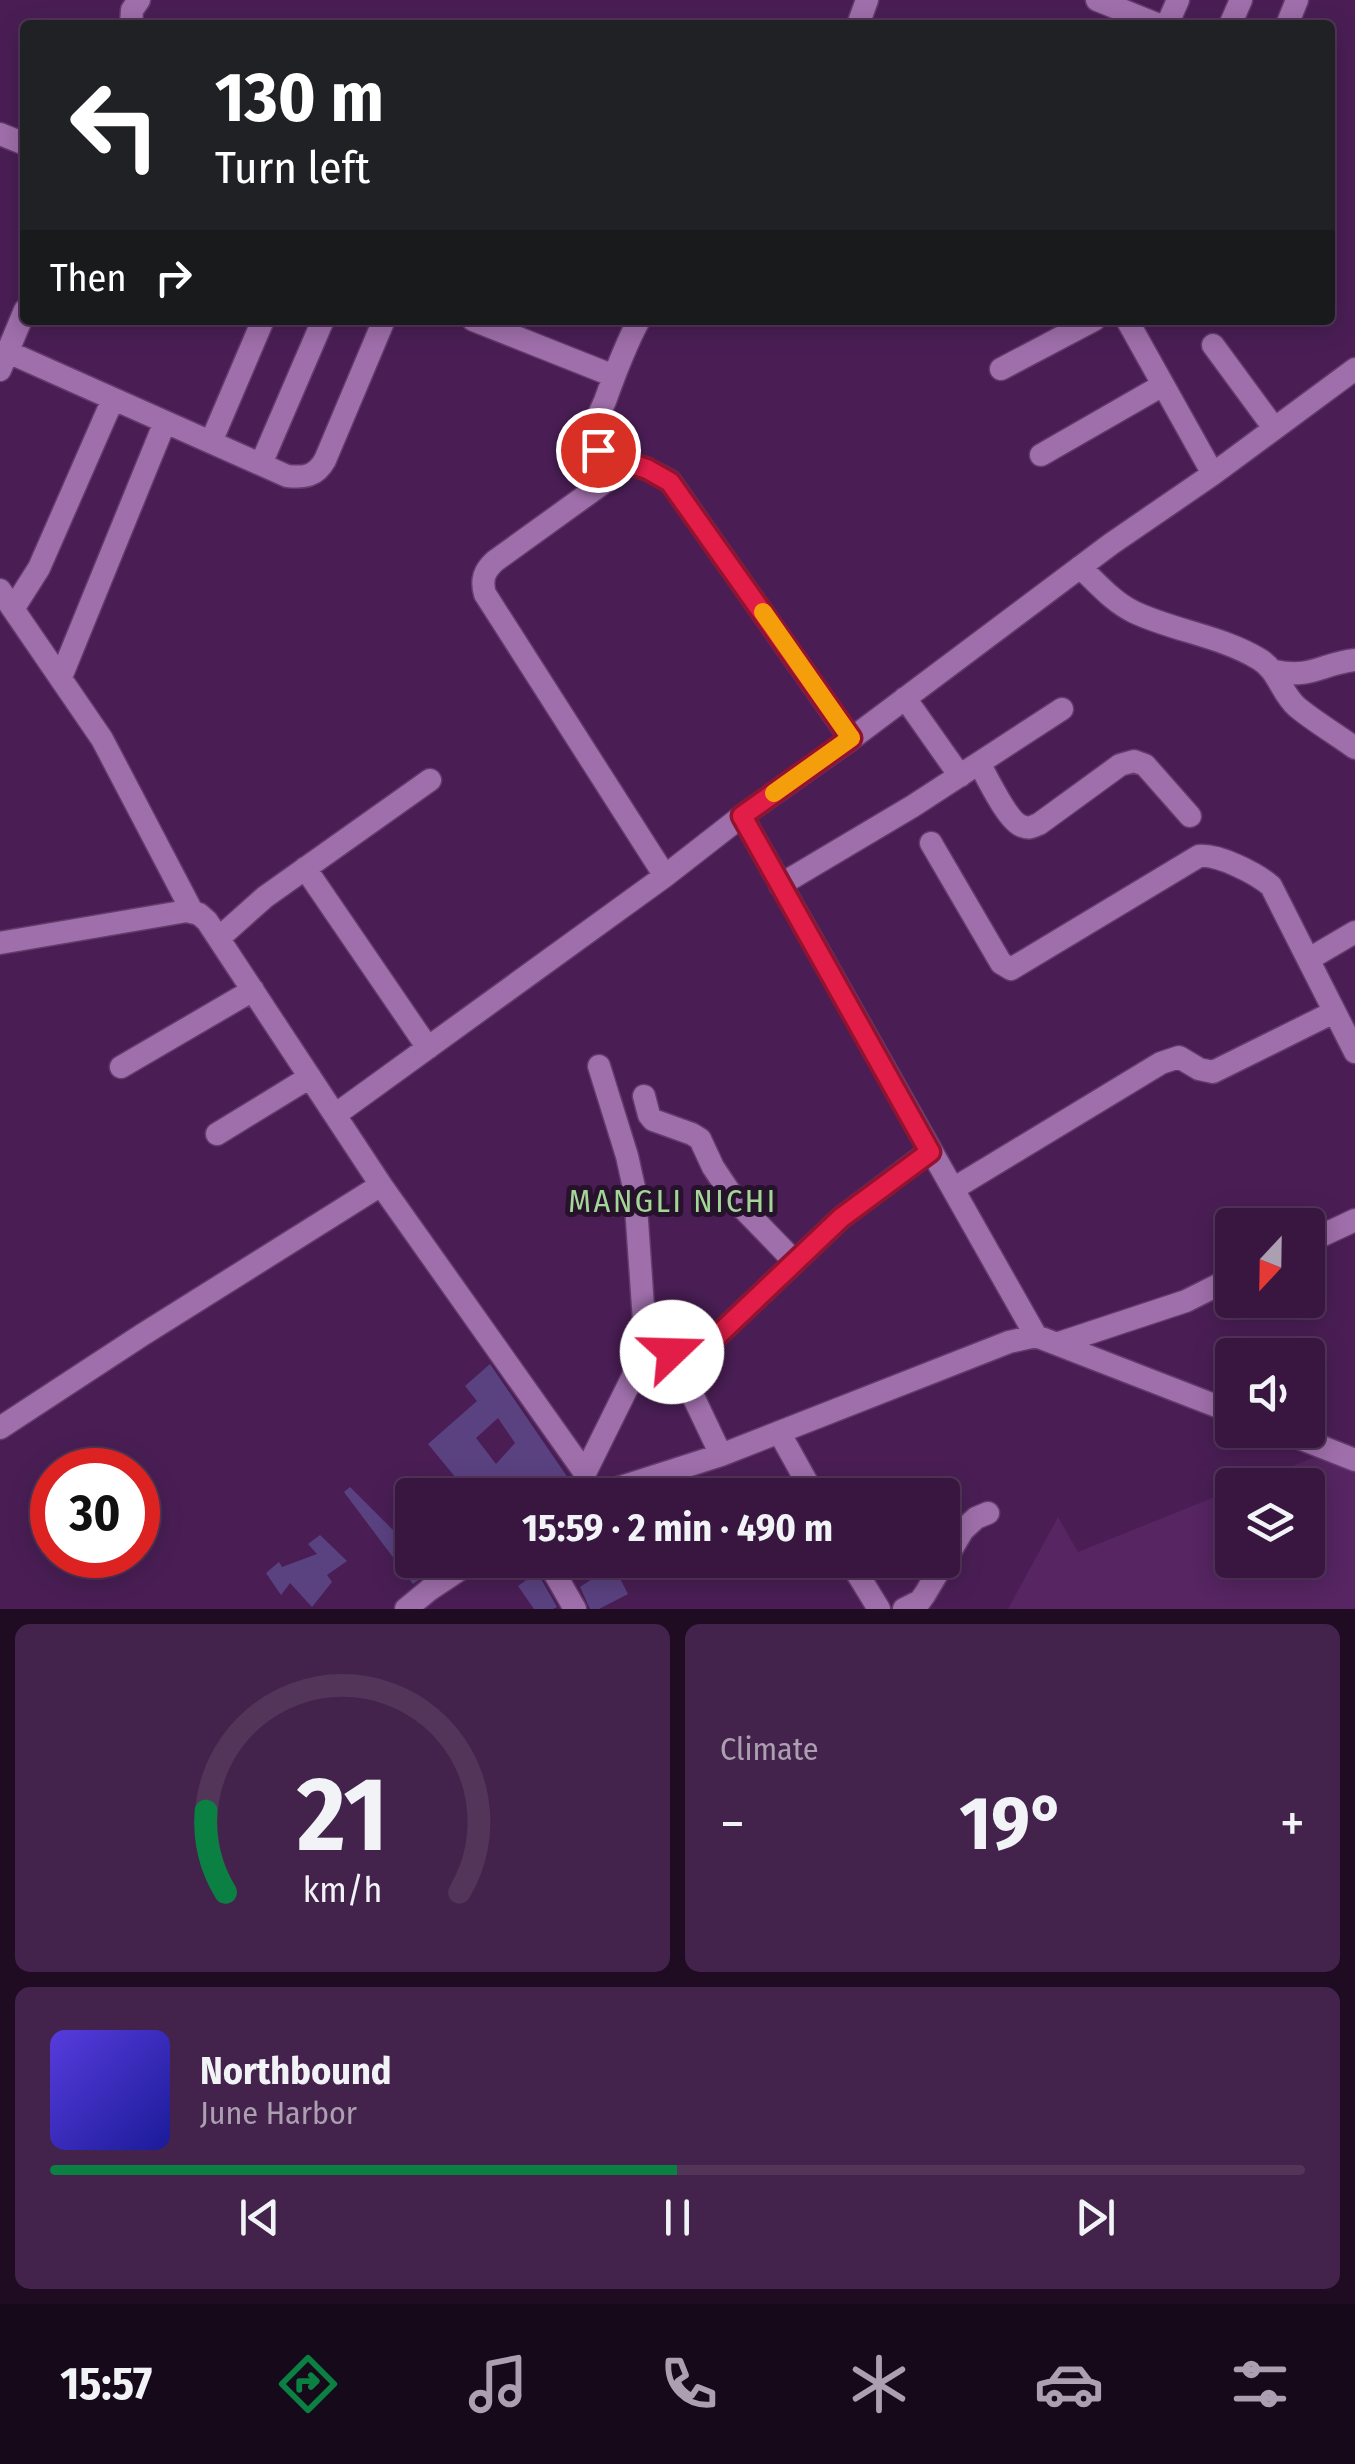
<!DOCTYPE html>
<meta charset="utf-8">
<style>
:root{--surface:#381640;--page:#43234b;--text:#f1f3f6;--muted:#ab9fb1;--line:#523559;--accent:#0b8043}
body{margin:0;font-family:"Fira Sans Condensed",sans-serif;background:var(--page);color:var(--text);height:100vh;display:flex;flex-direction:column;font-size:38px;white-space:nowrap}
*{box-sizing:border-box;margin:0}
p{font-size:32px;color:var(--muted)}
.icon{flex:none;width:55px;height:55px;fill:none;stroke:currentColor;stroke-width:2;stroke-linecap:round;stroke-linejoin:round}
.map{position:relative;height:1609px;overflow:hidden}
.drawer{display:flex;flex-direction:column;gap:15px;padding:15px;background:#1f0c23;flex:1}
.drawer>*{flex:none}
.banner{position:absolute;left:20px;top:20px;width:1315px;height:305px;border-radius:10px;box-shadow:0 5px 25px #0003,0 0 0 2px var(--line);background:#202124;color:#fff;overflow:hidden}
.needle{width:65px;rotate:202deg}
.controls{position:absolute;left:1215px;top:1208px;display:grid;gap:20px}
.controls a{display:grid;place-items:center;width:110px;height:110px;border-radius:10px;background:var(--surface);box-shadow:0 5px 25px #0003,0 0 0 2px var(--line);font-size:50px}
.speed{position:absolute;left:30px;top:1448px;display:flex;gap:20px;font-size:50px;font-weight:700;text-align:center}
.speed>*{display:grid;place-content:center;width:130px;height:130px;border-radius:50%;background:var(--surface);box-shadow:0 5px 25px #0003,0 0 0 2px var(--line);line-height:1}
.speed .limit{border:15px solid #d22;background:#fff;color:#111}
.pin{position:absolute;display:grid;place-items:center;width:85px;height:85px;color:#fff;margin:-42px;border:5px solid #fff;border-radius:50%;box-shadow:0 2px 10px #0007}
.me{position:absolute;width:110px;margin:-55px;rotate:69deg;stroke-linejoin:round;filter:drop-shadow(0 0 8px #0008)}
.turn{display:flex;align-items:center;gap:35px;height:210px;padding:0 30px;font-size:45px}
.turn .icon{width:130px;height:130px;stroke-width:2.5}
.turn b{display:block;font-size:70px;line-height:85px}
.then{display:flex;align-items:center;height:95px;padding:0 30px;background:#0003;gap:20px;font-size:38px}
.big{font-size:75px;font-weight:700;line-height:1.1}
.drawer .card{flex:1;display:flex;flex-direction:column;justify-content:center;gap:15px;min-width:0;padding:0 35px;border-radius:15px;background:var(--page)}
.drawer .dial{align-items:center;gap:0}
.dial svg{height:260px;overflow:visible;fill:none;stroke:var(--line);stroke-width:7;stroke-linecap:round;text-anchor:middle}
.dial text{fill:var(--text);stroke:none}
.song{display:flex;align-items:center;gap:30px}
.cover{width:120px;height:120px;border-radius:15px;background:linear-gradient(135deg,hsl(250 70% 55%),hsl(240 70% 35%))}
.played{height:10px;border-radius:5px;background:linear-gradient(90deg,var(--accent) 50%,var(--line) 50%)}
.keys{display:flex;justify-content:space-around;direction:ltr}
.heat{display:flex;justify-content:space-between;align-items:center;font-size:55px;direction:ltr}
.drawer .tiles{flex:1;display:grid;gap:15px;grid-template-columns:1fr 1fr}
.card:last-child{grid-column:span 2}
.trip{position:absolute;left:395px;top:1478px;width:565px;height:100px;border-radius:10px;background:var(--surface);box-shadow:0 5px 25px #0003,0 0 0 2px var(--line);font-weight:700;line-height:100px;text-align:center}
.dock{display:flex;height:160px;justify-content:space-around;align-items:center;background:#16091a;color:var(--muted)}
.dock .icon{width:70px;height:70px}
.dock .current{color:var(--accent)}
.dock b{font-size:45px;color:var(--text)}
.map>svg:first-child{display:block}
.built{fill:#562562}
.building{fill:#5a4281;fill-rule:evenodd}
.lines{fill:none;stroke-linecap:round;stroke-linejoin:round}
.minor-casing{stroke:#633b6c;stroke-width:25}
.minor{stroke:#9f6fab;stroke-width:22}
.route-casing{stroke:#92132f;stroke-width:25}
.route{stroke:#e11d48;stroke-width:18}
.slow{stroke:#f59e0b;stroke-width:18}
.labels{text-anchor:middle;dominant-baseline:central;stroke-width:10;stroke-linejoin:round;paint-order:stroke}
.quarter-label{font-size:32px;letter-spacing:2.5px;fill:#a4d698;stroke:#26132b}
</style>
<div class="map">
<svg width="1355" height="1609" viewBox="0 0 1355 1609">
<rect width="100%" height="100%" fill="#4a1e55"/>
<!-- built -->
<path class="built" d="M 1322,1454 L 1355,1468 L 1355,1609 L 1008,1609 L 1058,1517 L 1078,1552 L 1232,1490 L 1232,1560 L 1308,1560 L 1308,1485 L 1245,1485 Z"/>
<!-- building -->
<path class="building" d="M 490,1364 L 568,1478 L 566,1484 L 552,1495 L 534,1495 L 522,1479 L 500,1495 L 470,1495 L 428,1444 L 477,1401 L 465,1386 ZM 498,1418 L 515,1443 L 496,1464 L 476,1438 Z
M 350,1487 L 398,1535 L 412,1555 L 412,1560 L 447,1560 L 413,1584 L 344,1492 Z
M 320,1535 L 347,1561 L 327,1575 L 332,1582 L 312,1607 L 290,1583 L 281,1595 L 266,1573 L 279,1562 L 282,1567 L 317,1554 L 308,1544 Z
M 613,1565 L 628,1594 L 599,1609 L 590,1609 L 580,1587 Z
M 537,1572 L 557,1607 L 553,1609 L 534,1609 L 518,1586 Z"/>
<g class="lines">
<!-- minor casing -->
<g class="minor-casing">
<path id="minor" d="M 1097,0 L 1159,25
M 131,25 L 132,10 L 139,0
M 858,25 L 867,0
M 1167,25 L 1178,0
M 1230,25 L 1241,0
M 1287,25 L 1297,0
M 0,134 L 25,144
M 473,320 L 614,376
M 639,320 C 625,346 615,373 605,401 C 601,410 595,421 594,431 C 592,452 618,462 606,481 L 495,561 C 484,571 481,580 485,594 L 665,876
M 1127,320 L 1213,474
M 1213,345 L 1274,428
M 8,352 L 287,476 C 305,478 316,476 325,460 L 384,320
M 1001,369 L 1094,320
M 0,370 L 25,310
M 211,442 L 263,320
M 601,454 L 647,469 L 670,481 L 851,739
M 1041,455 L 1163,385
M 261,464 L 323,320
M 1080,567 C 1097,583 1113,602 1134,612 C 1174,631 1221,636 1259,659 C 1278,670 1281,693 1297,707 C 1315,722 1336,734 1355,748
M 0,590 L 102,739 L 192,911
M 13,609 L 39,568 L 113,399
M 1274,671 C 1311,679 1321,664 1355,660
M 61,677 L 165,422
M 905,698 L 960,776
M 979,763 C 987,777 1008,822 1022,826 C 1030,829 1031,827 1039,824 L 1120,765 L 1134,761 L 1145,765 L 1190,816
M 742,816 L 1036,1336
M 931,843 L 1001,963 L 1011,969 L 1199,856 C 1218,854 1256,873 1271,886 L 1355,1052
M 305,868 L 428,1048
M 780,885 L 913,806 L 1062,709
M 219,938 L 265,897 L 430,780
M 0,943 L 187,911 L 199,914 L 207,921 L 381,1185 L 585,1473 L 579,1495
M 1309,959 L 1355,932
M 121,1067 L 253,990
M 644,1096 L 649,1115 L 653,1120 L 692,1134 L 700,1139 L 713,1167 L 735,1200 L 795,1262
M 335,1115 L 665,876 L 742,816 L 851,739 L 1111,544 L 1213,474 L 1355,369
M 217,1134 L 310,1077
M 953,1189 L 1161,1063 L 1179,1057 L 1199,1069 L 1213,1072 L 1334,1012
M 1308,1242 L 1355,1220
M 1059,1343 L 1186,1301 L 1232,1278
M 672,1352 L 721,1455
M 640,1362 L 704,1342 L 717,1336 L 841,1218 L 930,1151
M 0,1428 L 142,1335 L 381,1185
M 1279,1430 L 1355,1460
M 779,1432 L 814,1495
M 585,1473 L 640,1362 L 644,1321 L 635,1192 L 627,1156 L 599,1066
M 596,1495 L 721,1455 L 1009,1342 L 1036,1336 L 1232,1412
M 547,1560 L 575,1609
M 849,1560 L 879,1609
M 406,1609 L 429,1590 L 474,1560
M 904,1609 L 920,1601 L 925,1594 L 963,1530 L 976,1518 L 988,1513"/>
</g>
<!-- minor -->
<use href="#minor" class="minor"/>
</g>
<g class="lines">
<!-- route casing -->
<g class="route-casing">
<path id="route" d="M 598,450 L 601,454 L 647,469 L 670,482 L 851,738 L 742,816 L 930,1152 L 841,1218 L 717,1336 L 704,1342 L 672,1352"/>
</g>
<!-- route -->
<use href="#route" class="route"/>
<!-- slow -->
<path class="slow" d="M 763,612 L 851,738 L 774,793"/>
</g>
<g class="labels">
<!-- quarter labels -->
<g class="quarter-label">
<text x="673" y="1201">MANGLI NICHI</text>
</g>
</g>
</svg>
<div class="controls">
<a><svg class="needle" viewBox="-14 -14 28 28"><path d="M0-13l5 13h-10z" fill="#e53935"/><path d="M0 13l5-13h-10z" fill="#ab9fb1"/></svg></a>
<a><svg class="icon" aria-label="sound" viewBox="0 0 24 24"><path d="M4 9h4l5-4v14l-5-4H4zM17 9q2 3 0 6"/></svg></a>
<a><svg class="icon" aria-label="layers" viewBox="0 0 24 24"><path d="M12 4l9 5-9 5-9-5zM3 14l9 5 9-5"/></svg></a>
</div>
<div class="speed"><div class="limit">30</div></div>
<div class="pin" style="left:598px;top:450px;background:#d93025"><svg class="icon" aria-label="arrive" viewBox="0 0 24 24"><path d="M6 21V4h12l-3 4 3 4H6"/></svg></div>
<svg class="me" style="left:672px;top:1352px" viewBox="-20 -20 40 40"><circle r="19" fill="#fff"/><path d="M0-13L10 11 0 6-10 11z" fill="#e11d48"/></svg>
<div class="trip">15:59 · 2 min · 490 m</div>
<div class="banner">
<div class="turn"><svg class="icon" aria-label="left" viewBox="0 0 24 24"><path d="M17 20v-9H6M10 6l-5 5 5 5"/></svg><div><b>130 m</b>Turn left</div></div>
<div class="then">Then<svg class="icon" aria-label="right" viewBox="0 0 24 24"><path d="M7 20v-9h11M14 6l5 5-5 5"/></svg></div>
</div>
</div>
<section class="drawer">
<div class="tiles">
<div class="card dial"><svg viewBox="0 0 100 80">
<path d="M14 69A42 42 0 1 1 86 69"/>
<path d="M14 69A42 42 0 0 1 8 44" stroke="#0b8043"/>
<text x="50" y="56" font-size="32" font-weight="700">21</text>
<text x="50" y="72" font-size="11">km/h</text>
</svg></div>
<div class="card"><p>Climate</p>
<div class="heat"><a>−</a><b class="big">19°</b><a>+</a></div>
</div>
<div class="card">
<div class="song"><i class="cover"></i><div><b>Northbound</b><p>June Harbor</p></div></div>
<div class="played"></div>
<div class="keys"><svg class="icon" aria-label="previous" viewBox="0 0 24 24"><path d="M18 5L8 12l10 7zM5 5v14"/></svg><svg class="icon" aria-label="pause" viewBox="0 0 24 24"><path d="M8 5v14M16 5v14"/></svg><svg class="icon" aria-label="next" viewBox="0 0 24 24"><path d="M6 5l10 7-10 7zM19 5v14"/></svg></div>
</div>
</div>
</section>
<nav class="dock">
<b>15:57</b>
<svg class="icon current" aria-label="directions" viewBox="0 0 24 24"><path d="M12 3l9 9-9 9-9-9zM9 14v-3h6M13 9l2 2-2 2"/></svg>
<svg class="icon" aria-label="music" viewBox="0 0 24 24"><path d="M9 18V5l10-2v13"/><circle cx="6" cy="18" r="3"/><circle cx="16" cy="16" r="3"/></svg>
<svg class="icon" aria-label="phone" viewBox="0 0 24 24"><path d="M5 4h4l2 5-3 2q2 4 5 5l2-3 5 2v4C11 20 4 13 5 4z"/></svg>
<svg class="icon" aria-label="climate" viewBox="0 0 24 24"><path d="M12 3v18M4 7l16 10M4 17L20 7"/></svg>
<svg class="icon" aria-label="car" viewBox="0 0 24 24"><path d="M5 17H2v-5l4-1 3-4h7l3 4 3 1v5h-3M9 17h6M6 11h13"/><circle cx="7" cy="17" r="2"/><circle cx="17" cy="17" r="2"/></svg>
<svg class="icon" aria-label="filters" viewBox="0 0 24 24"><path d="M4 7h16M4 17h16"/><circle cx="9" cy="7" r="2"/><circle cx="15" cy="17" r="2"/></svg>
</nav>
